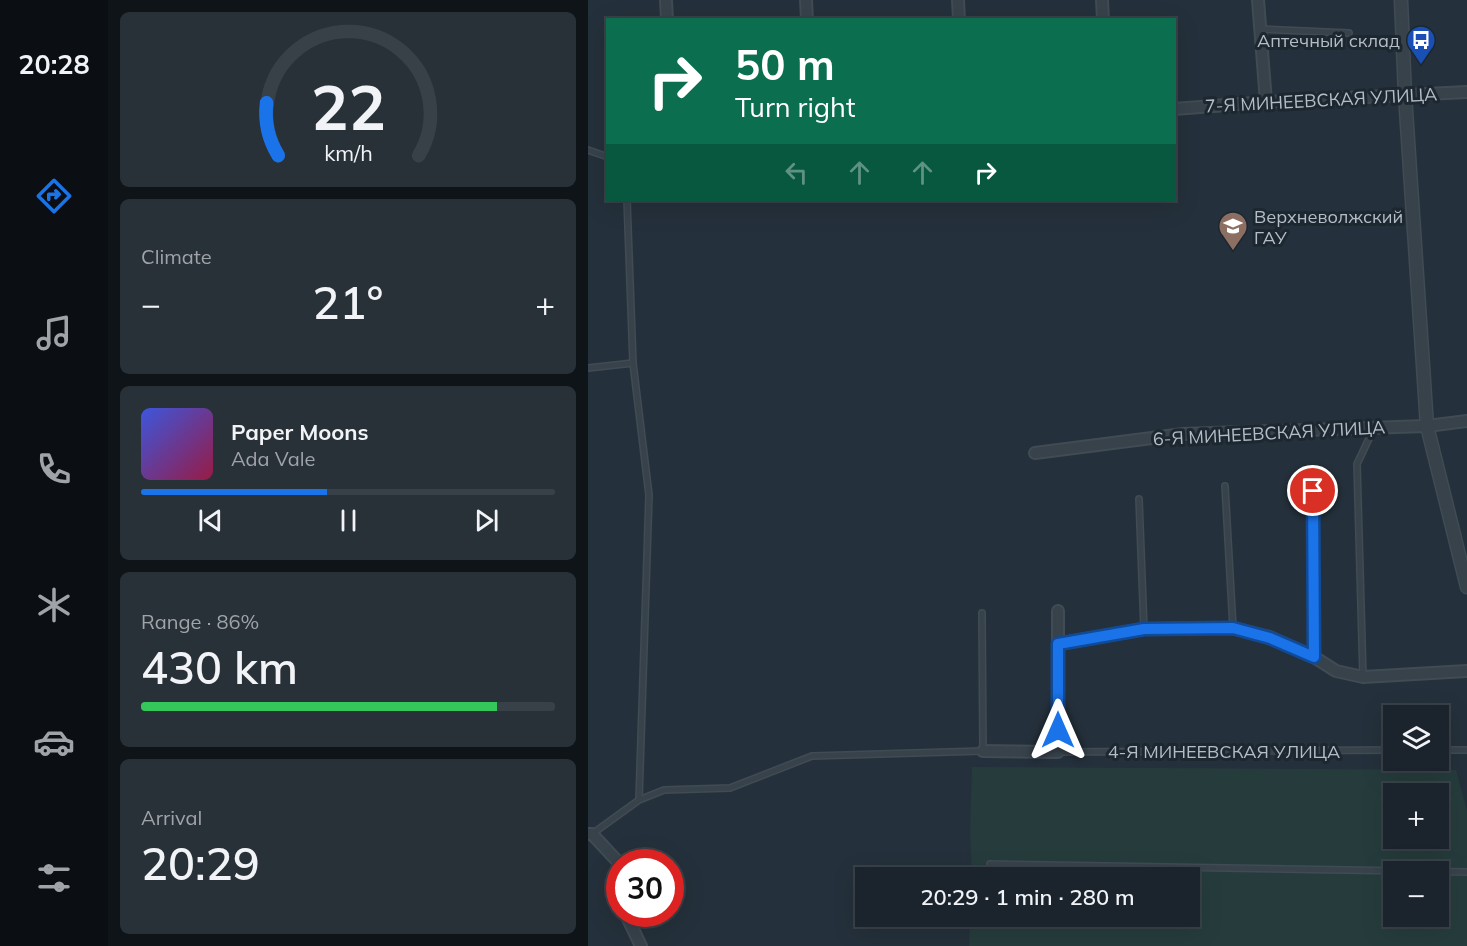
<!DOCTYPE html>
<meta charset="utf-8">
<style>
:root{--surface:#1b242c;--page:#283038;--text:#f1f3f6;--muted:#a0a4a9;--line:#394148;--accent:#1a73e8}
body{margin:0;font-family:Mulish,sans-serif;background:var(--page);color:var(--text);height:100vh;display:flex;flex-direction:column;font-size:22px;white-space:nowrap}
*{box-sizing:border-box;margin:0}
p{font-size:20px;color:var(--muted)}
.icon{flex:none;width:33px;height:33px;fill:none;stroke:currentColor;stroke-width:2;stroke-linecap:round;stroke-linejoin:round}
.map{position:relative;flex:1;overflow:hidden}
.details{display:flex;flex-direction:column;gap:12px;padding:12px;background:#0f1418;width:480px}
.details>*{flex:none}
.top-card{position:absolute;left:18px;top:18px;width:570px;height:183px;border-radius:0px;box-shadow:0 6px 24px #0002,0 0 0 2px var(--line);background:#0b6e4f;color:#fff;overflow:hidden}
.controls{position:absolute;left:795px;top:705px;display:grid;gap:12px}
.controls a{display:grid;place-items:center;width:66px;height:66px;border-radius:0px;background:var(--surface);box-shadow:0 6px 24px #0002,0 0 0 2px var(--line);font-size:30px}
.speed{position:absolute;left:18px;top:849px;display:flex;gap:12px;font-size:30px;font-weight:700;text-align:center}
.speed>*{display:grid;place-content:center;width:78px;height:78px;border-radius:50%;background:var(--surface);box-shadow:0 6px 24px #0002,0 0 0 2px var(--line);line-height:1}
.speed .limit{border:9px solid #d22;background:#fff;color:#111}
.pin{position:absolute;display:grid;place-items:center;width:51px;height:51px;color:#fff;margin:-26px;border:3px solid #fff;border-radius:50%;box-shadow:0 2px 6px #0007}
.me{position:absolute;width:66px;margin:-33px;rotate:0deg;stroke-linejoin:round;filter:drop-shadow(0 0 4px #0008)}
.turn{display:flex;align-items:center;gap:21px;height:126px;padding:0 30px;font-size:27px}
.turn .icon{width:78px;height:78px;stroke-width:2.5}
.turn b{display:block;font-size:42px;line-height:51px}
.lanes{display:flex;align-items:center;height:57px;padding:0 30px;background:#0003;justify-content:center;gap:30px;direction:ltr}
.lanes .off{opacity:.35}
.big{font-size:45px;font-weight:600;line-height:1.1}
.details .tile{flex:1;display:flex;flex-direction:column;justify-content:center;gap:9px;min-width:0;padding:0 21px;border-radius:9px;background:var(--page)}
.details .dial{align-items:center;gap:0}
.dial svg{height:156px;overflow:visible;fill:none;stroke:var(--line);stroke-width:7;stroke-linecap:round;text-anchor:middle}
.dial text{fill:var(--text);stroke:none}
.song{display:flex;align-items:center;gap:18px}
.cover{width:72px;height:72px;border-radius:9px;background:linear-gradient(135deg,hsl(230 70% 55%),hsl(340 70% 35%))}
.played{height:6px;border-radius:3px;background:linear-gradient(90deg,var(--accent) 45%,var(--line) 45%)}
.keys{display:flex;justify-content:space-around;direction:ltr}
.heat{display:flex;justify-content:space-between;align-items:center;font-size:33px;direction:ltr}
.charge{height:9px;border-radius:4px;background:linear-gradient(90deg,#34c759 86%,var(--line) 0)}
.trip{position:absolute;left:267px;top:867px;width:345px;height:60px;border-radius:0px;background:var(--surface);box-shadow:0 6px 24px #0002,0 0 0 2px var(--line);font-weight:600;line-height:60px;text-align:center}
main{display:flex;flex:1;min-height:0}
.dock{display:flex;flex-direction:column;width:108px;justify-content:space-around;align-items:center;background:#0b0e12;color:var(--muted)}
.dock .icon{width:42px;height:42px}
.dock .active{color:var(--accent)}
.dock b{font-size:27px;color:var(--text)}
.map>svg:first-child{display:block}
.green{fill:#263c3c;fill-rule:evenodd}
.lines{fill:none;stroke-linecap:round;stroke-linejoin:round}
.service-casing{stroke:#404b54;stroke-width:8}
.minor-casing{stroke:#404b54;stroke-width:14}
.tertiary-casing{stroke:#404b54;stroke-width:15}
.service{stroke:#37424b;stroke-width:5}
.minor{stroke:#37424b;stroke-width:10}
.tertiary{stroke:#37424b;stroke-width:12}
.route-casing{stroke:#114b97;stroke-width:15}
.route{stroke:#1a73e8;stroke-width:10}
.labels{text-anchor:middle;dominant-baseline:central;stroke-width:6;stroke-linejoin:round;paint-order:stroke}
.poi-label{font-size:18px;fill:#b3bdc7;stroke:#1c2730;text-anchor:end}
.street-label{font-size:18px;fill:#b3bdc7;stroke:#1c2730}
</style>
<main>
<nav class="dock">
<b>20:28</b>
<svg class="icon active" aria-label="directions" viewBox="0 0 24 24"><path d="M12 3l9 9-9 9-9-9zM9 14v-3h6M13 9l2 2-2 2"/></svg>
<svg class="icon" aria-label="music" viewBox="0 0 24 24"><path d="M9 18V5l10-2v13"/><circle cx="6" cy="18" r="3"/><circle cx="16" cy="16" r="3"/></svg>
<svg class="icon" aria-label="phone" viewBox="0 0 24 24"><path d="M5 4h4l2 5-3 2q2 4 5 5l2-3 5 2v4C11 20 4 13 5 4z"/></svg>
<svg class="icon" aria-label="climate" viewBox="0 0 24 24"><path d="M12 3v18M4 7l16 10M4 17L20 7"/></svg>
<svg class="icon" aria-label="car" viewBox="0 0 24 24"><path d="M5 17H2v-5l4-1 3-4h7l3 4 3 1v5h-3M9 17h6M6 11h13"/><circle cx="7" cy="17" r="2"/><circle cx="17" cy="17" r="2"/></svg>
<svg class="icon" aria-label="filters" viewBox="0 0 24 24"><path d="M4 7h16M4 17h16"/><circle cx="9" cy="7" r="2"/><circle cx="15" cy="17" r="2"/></svg>
</nav>
<section class="details">
<div class="tile dial"><svg viewBox="0 0 100 80">
<path d="M14 69A42 42 0 1 1 86 69"/>
<path d="M14 69A42 42 0 0 1 8 42" stroke="#1a73e8"/>
<text x="50" y="56" font-size="32" font-weight="700">22</text>
<text x="50" y="72" font-size="11">km/h</text>
</svg></div>
<div class="tile"><p>Climate</p>
<div class="heat"><a>−</a><b class="big">21°</b><a>+</a></div>
</div>
<div class="tile">
<div class="song"><i class="cover"></i><div><b>Paper Moons</b><p>Ada Vale</p></div></div>
<div class="played"></div>
<div class="keys"><svg class="icon" aria-label="previous" viewBox="0 0 24 24"><path d="M18 5L8 12l10 7zM5 5v14"/></svg><svg class="icon" aria-label="pause" viewBox="0 0 24 24"><path d="M8 5v14M16 5v14"/></svg><svg class="icon" aria-label="next" viewBox="0 0 24 24"><path d="M6 5l10 7-10 7zM19 5v14"/></svg></div>
</div>
<div class="tile"><p>Range · 86%</p><b class="big">430 km</b><div class="charge"></div></div>
<div class="tile"><p>Arrival</p><b class="big">20:29</b></div>
</section>
<div class="map">
<svg width="879" height="946" viewBox="0 0 879 946">
<rect width="100%" height="100%" fill="#24303b"/>
<!-- green -->
<path class="green" d="M 384,767 L 868,770 L 879,811 L 879,946 L 381,946 L 382,917 L 602,916 L 602,878 L 384,877 L 382,833 ZM 806,794 L 850,794 L 850,838 L 806,838 ZM 806,872 L 850,872 L 850,916 L 806,916 Z"/>
<g class="lines">
<!-- service casing -->
<g class="service-casing">
<path id="service" d="M 672,29 L 761,33
M 0,150 L 20,157
M 0,368 L 45,363 L 39,200
M 637,486 L 645,628
M 725,491 L 726,657
M 551,499 L 556,629
M 775,677 L 769,464 L 786,428
M 850,750 L 879,750
M 470,752 L 806,750
M 51,800 L 76,790 L 142,788 L 224,756 L 395,751 L 394,613
M 4,834 L 51,800 L 61,495 L 45,363
M 402,864 L 879,872"/>
</g>
<!-- minor casing -->
<g class="minor-casing">
<path id="minor" d="M 78,0 L 79,20
M 218,0 L 219,20
M 370,0 L 371,20
M 514,0 L 515,20
M 670,0 L 678,102
M 586,109 L 678,102 L 879,92
M 447,453 L 595,434 L 839,426 L 879,421
M 470,644 L 556,629 L 645,628 L 682,637 L 726,657 L 748,671 L 775,677 L 879,671
M 395,751 L 470,752 L 470,611
M 0,834 L 4,834 L 32,864
M 40,914 L 40,919 L 53,946"/>
</g>
<!-- tertiary casing -->
<g class="tertiary-casing">
<path id="tertiary" d="M 813,0 L 817,95 L 839,426 L 879,587"/>
</g>
<!-- service -->
<use href="#service" class="service"/>
<!-- minor -->
<use href="#minor" class="minor"/>
<!-- tertiary -->
<use href="#tertiary" class="tertiary"/>
</g>
<g class="lines">
<!-- route casing -->
<g class="route-casing">
<path id="route" d="M 470,730 L 470,644 L 556,629 L 645,628 L 682,638 L 726,657 L 725,491"/>
</g>
<!-- route -->
<use href="#route" class="route"/>
</g>
<!-- icons -->
<defs>
<g id="bus-pin" transform="scale(1.5)"><path d="M0 17L-7.5 6A9.5 9.5 0 1 1 7.5 6Z" fill="#1a4fb4" stroke="#1c2730"/><path d="M-5-6H5V4H4V6H2V4H-2V6H-4V4H-5ZM-3.5-4V0h7V-4ZM-3.5 1.2v1.5H-2V1.2ZM2 1.2v1.5H3.5V1.2Z" fill="#fff"/></g>
<g id="university-pin" transform="scale(1.5)"><path d="M0 17L-7.5 6A9.5 9.5 0 1 1 7.5 6Z" fill="#8d6e63" stroke="#1c2730"/><path d="M0-5L7-2L0 1L-7-2ZM-4 1L0 2.5L4 1V4Q0 6-4 4Z" fill="#fff"/></g>
</defs>
<g fill-rule="evenodd">
<use href="#bus-pin" x="833" y="40"/>
<use href="#university-pin" x="645" y="226"/>
</g>
<g class="labels">
<!-- poi labels -->
<g class="poi-label">
<text x="812" y="40">Аптечный склад</text>
<text x="666" y="216" text-anchor="start">Верхневолжский<tspan x="666" dy="21">ГАУ</tspan></text>
</g>
<!-- street labels -->
<g class="street-label">
<text transform="translate(733 100) rotate(-3)">7-Я МИНЕЕВСКАЯ УЛИЦА</text>
<text transform="translate(681 433) rotate(-3)">6-Я МИНЕЕВСКАЯ УЛИЦА</text>
<text x="636" y="751">4-Я МИНЕЕВСКАЯ УЛИЦА</text>
</g>
</g>
</svg>
<div class="controls">
<a><svg class="icon" aria-label="layers" viewBox="0 0 24 24"><path d="M12 4l9 5-9 5-9-5zM3 14l9 5 9-5"/></svg></a>
<a>+</a>
<a>−</a>
</div>
<div class="speed"><div class="limit">30</div></div>
<div class="pin" style="left:725px;top:491px;background:#d93025"><svg class="icon" aria-label="arrive" viewBox="0 0 24 24"><path d="M6 21V4h12l-3 4 3 4H6"/></svg></div>
<svg class="me" style="left:470px;top:730px" viewBox="-20 -20 40 40"><path d="M0-17L14 15 0 8-14 15z" fill="#1a73e8" stroke="#fff" stroke-width="4"/></svg>
<div class="trip">20:29 · 1 min · 280 m</div>
<div class="top-card">
<div class="turn"><svg class="icon" aria-label="right" viewBox="0 0 24 24"><path d="M7 20v-9h11M14 6l5 5-5 5"/></svg><div><b>50 m</b>Turn right</div></div>
<div class="lanes"><svg class="icon off" aria-label="left" viewBox="0 0 24 24"><path d="M17 20v-9H6M10 6l-5 5 5 5"/></svg><svg class="icon off" aria-label="ahead" viewBox="0 0 24 24"><path d="M12 20V5M6 11l6-6 6 6"/></svg><svg class="icon off" aria-label="ahead" viewBox="0 0 24 24"><path d="M12 20V5M6 11l6-6 6 6"/></svg><svg class="icon" aria-label="right" viewBox="0 0 24 24"><path d="M7 20v-9h11M14 6l5 5-5 5"/></svg></div>
</div>
</div>
</main>
